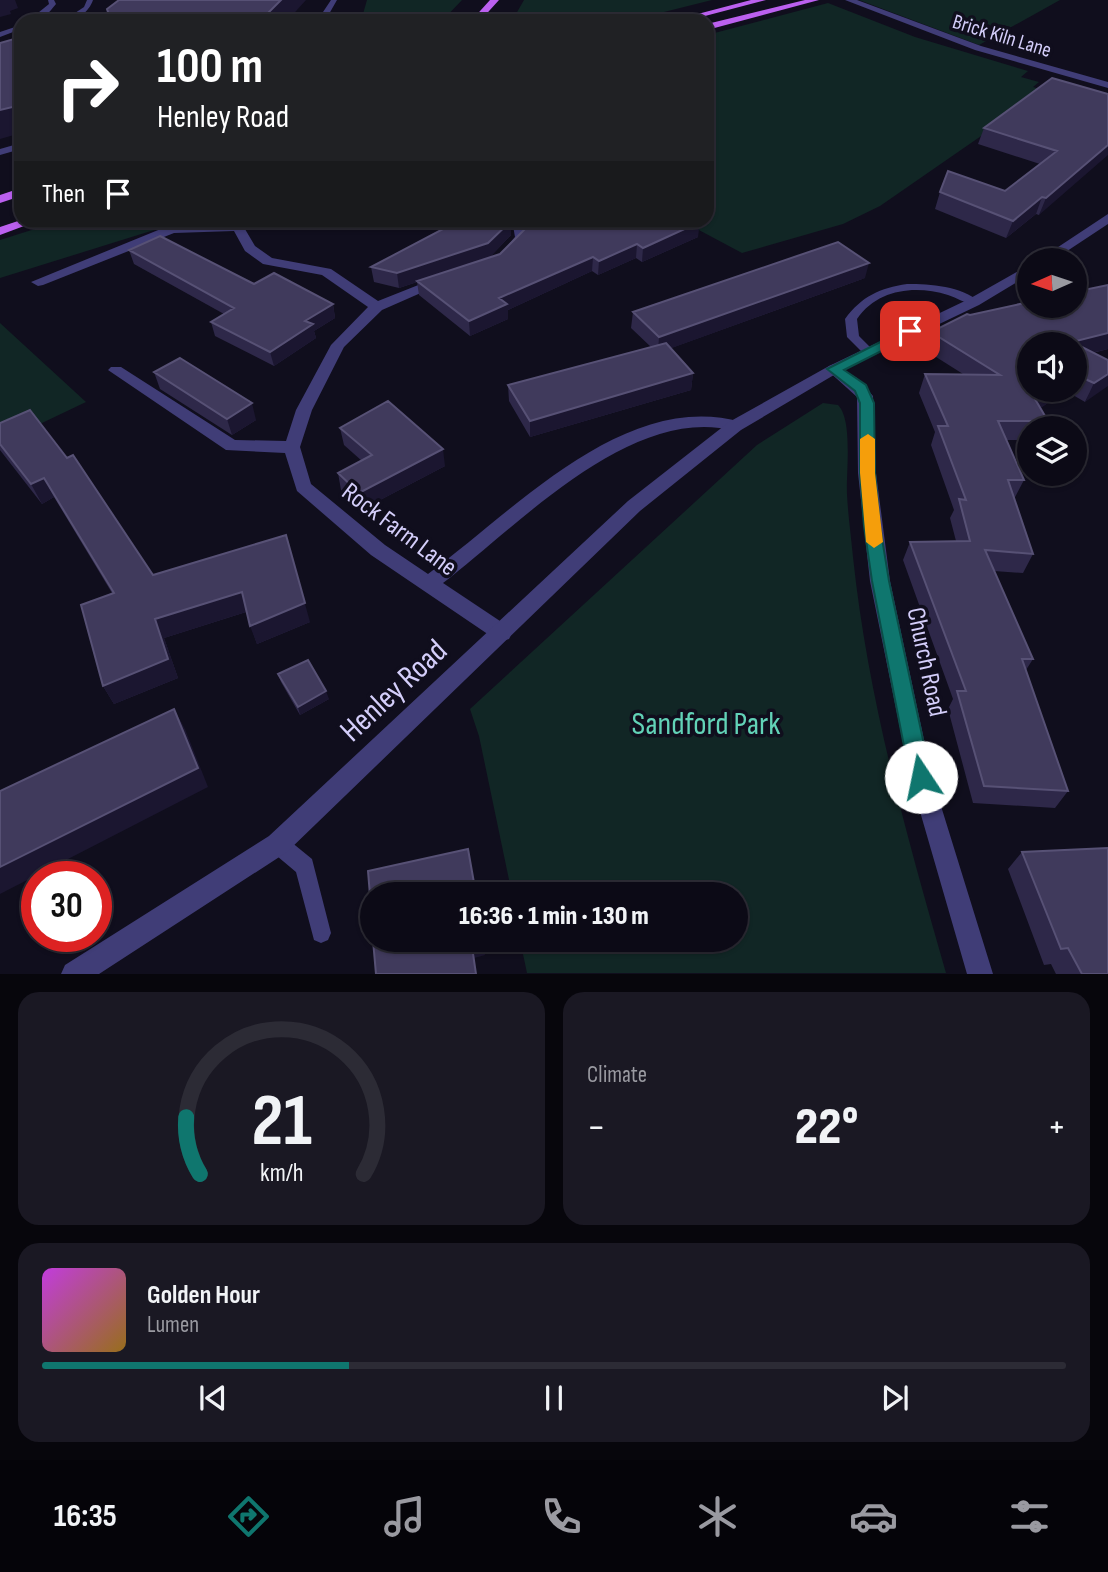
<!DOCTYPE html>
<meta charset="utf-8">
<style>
:root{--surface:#0c0a16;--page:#1a1823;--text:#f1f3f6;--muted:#9a9aa1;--line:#2c2b35;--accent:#0f766e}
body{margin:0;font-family:"Sofia Sans Condensed",sans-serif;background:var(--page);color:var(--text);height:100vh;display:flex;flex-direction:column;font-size:26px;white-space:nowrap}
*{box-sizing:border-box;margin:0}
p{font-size:23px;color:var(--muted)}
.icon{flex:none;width:38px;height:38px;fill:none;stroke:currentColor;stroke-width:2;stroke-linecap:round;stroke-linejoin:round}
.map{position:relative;height:974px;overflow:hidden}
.details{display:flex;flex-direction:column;gap:18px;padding:18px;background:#07060c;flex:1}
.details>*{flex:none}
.top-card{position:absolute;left:14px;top:14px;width:700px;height:214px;border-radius:21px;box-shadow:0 2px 5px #0004,0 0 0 2px var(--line);background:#202124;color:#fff;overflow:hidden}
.needle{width:46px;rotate:267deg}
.fabs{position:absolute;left:1017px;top:248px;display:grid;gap:14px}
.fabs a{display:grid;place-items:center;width:70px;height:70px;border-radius:50%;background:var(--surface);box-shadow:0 2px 5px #0004,0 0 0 2px var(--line);font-size:35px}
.speed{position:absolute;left:21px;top:861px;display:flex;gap:14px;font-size:35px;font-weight:700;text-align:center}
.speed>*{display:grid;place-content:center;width:91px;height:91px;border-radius:50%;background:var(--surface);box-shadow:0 2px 5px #0004,0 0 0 2px var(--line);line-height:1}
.speed .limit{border:10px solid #d22;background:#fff;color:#111}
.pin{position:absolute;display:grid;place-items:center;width:60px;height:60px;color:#fff;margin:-30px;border-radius:14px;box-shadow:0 4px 10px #0006}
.me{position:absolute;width:77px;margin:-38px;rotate:349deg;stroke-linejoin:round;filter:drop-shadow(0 0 5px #0008)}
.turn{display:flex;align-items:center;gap:24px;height:147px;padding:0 28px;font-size:32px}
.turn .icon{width:91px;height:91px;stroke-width:2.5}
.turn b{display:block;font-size:49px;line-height:60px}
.then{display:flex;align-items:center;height:66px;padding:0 28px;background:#0003;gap:14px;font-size:26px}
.big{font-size:52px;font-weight:800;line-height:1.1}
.details .card{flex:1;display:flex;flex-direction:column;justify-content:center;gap:10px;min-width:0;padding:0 24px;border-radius:21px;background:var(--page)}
.details .dial{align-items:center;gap:0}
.dial svg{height:182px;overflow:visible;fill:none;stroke:var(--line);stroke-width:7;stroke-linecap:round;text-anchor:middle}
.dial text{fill:var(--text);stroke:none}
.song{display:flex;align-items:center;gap:21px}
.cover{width:84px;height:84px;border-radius:10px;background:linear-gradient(135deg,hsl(290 70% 55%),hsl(40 70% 35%))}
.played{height:7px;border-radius:4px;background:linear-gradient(90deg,var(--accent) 30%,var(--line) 30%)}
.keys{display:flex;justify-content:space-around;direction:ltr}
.heat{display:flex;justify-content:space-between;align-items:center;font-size:38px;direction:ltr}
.details .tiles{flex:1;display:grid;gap:18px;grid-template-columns:1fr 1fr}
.card:last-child{grid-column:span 2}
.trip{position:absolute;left:360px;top:882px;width:388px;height:70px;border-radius:35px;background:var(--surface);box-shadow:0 2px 5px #0004,0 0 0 2px var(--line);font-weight:800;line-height:70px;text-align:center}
.tab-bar{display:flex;height:112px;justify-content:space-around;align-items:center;background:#050409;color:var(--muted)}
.tab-bar .icon{width:49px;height:49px}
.tab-bar .current{color:var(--accent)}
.tab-bar b{font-size:32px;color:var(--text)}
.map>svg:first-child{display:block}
.green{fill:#112625}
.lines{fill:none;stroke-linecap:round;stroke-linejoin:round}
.service{fill:#403d77;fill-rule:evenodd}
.minor{fill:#403d77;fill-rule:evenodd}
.tertiary{fill:#403d77;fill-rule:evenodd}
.primary{fill:#bb60ef;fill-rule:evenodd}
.wall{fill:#2e2849;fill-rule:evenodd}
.shaded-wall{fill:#1b1630}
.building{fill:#403a5c;stroke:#575175;stroke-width:2}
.route{fill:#0f766e;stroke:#0a4d48;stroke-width:2}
.slow{fill:#f59e0b}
.labels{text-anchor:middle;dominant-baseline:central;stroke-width:7;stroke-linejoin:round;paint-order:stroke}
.far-street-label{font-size:21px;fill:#d4cefa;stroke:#100e1d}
.street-label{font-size:26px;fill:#d4cefa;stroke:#100e1d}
.near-street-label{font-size:32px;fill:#d4cefa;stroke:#100e1d}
.near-park-label{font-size:32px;fill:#62d2b7;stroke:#100e1d}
</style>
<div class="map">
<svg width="1108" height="974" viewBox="0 0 1108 974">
<rect width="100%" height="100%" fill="#100e1d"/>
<!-- green -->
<path class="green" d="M 367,0 L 462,0 L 442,21 L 361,21 Z
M 524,0 L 712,0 L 628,21 L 512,21 Z
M 859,0 L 1060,0 L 979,45 Z
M 828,3 L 915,37 L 1028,71 L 1021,77 L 1039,82 L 1033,87 L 1046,91 L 880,206 L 843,224 L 742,253 L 682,221 L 707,220 L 707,35 Z
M 63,220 L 183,220 L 183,221 L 0,278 L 0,240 Z
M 0,323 L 86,402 L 0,443 Z
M 823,403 L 838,405 C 853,420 846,472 847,494 C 848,515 851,536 853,557 C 868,699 907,837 946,973 L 527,973 L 520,940 L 737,940 L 737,894 L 512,894 L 479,736 L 470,709 L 757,445 Z"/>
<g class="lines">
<!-- service -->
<path class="service" d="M 48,0 L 54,0 L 56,4 C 48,14 42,21 28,21 L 49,4 Z
M 87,0 L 93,0 C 89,12 77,21 63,21 L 84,7 Z
M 331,0 L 337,0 L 325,21 L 317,21 Z
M 21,25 L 21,29 L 0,37 L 0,32 Z
M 21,143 L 21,149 L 0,155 L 0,149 Z
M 907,284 C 931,284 961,286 980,302 L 974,305 C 965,303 957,298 948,295 C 915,285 878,289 857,319 L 859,336 L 874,351 L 872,354 L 864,354 L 847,337 L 845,319 C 862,296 880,288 907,284 Z
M 278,835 L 285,837 L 312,859 L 331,933 L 328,940 L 321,943 L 314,940 L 296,872 L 271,851 L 268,844 L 271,837 Z"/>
<!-- minor -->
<path class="minor" d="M 512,220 L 524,220 L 527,237 L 516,253 L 511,254 L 504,250 L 515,237 Z
M 238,223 L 242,224 L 255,246 L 272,258 L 331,269 L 378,301 L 436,278 L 446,278 L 448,281 L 382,310 L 344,347 L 312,410 L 300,447 L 311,484 L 385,545 L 428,574 C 513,512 625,389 741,422 L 743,426 L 735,431 C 632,403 518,526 443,583 L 509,627 L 512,633 L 509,639 L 502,641 L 495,639 L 371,555 L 297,491 L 285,453 L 226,450 L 108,370 L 111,367 L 121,367 L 235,440 L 286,441 L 296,410 L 331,345 L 368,307 L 322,275 L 263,264 L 245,251 L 234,231 L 174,233 L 43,285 L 38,286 L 31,282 L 168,226 Z
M 834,364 L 857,378 L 873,396 L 876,473 L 890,581 L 932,777 L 993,974 L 967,974 L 910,777 L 870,581 L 858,473 L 857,397 L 826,369 L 829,366 Z"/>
<!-- tertiary -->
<path class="tertiary" d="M 845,0 L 857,0 L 981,46 L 1108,82 L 1108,88 L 975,50 Z
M 1108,214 L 1108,224 L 1052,261 L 1037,261 Z
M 1029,265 L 1029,275 L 979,305 L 839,372 L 741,430 L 640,511 L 287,852 L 99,974 L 61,974 L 65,965 L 269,836 L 628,501 L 729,422 L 829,366 L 969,299 Z"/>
<!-- primary -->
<path class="primary" d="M 490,0 L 499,0 L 480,21 L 471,21 Z
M 751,0 L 766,0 L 686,21 L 671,21 Z
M 805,0 L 819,0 L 707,30 L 707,24 Z
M 21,188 L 21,196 L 0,203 L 0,195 Z
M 21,220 L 40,220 L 0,235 L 0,227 Z"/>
</g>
<!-- wall -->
<path class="wall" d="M 1108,94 L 1039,215 L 1036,214 L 1006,238 L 935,209 L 940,192 L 1005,191 L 1040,164 L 978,144 L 984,128 Z
M 448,220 L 511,220 L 511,235 L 489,258 L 500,254 L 529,229 L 526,220 L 591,220 L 698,237 L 642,262 L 636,258 L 598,275 L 592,271 L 508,310 L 508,319 L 470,336 L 419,295 L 417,282 L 399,288 L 374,282 L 371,267 L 454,223 Z
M 129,250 L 333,304 L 335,318 L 314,331 L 316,338 L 274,366 L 215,336 L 211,322 L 224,314 L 134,264 Z
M 865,278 L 671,348 L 693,373 L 691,390 L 530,437 L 509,401 L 508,385 L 651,347 L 631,328 L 633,312 Z
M 1108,285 L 1108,349 L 1093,353 L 1108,360 L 1085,402 L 1066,391 L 1040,408 L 1048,421 L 1044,429 L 1029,429 L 1029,440 L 1006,440 L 1024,480 L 1014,499 L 1033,554 L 1023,573 L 994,571 L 1033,659 L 1026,670 L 1068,791 L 1055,808 L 973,803 L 948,709 L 953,699 L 903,560 L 910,542 L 956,541 L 950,518 L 954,510 L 931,445 L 935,432 L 919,393 L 925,374 L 963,374 L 925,350 L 931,332 L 970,315 ZM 1074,345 L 1074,390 L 1029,390 Z
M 154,372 L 256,420 L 232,435 L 160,389 Z
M 0,423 L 153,575 L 310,622 L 257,644 L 246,612 L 164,638 L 178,678 L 114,704 L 103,686 L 112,593 L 54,497 L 42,504 L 0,450 Z
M 340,428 L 445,466 L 363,509 L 341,490 L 338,473 L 362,461 L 344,445 Z
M 278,674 L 329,699 L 300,715 L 281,682 Z
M 1022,852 L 1108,974 L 1056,974 L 1051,964 L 1044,965 L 1008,869 Z"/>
<!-- shaded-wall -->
<path class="shaded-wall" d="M 0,0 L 15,0 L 18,8 L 10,11 L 11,14 L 0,17 Z
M 281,0 L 306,0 L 287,21 L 260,21 Z
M 21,105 L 21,133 L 0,139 L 0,110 Z
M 1108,145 L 1108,155 L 1039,215 L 1046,198 Z
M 1042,197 L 1036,214 L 1006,238 L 1013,221 Z
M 569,220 L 591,220 L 568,230 Z
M 511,221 L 511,235 L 489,258 L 399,288 L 397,273 Z
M 700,222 L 698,237 L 642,262 L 643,248 Z
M 637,244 L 636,258 L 598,275 L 599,261 Z
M 593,257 L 592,271 L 508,310 L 508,319 L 470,336 L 469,321 L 499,298 Z
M 869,263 L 865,278 L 658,353 L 659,337 Z
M 333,304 L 335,318 L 314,331 L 316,338 L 274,366 L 270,352 L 305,321 Z
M 1108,333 L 1108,349 L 1074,357 L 1072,342 Z
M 693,373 L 691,390 L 530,437 L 530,421 Z
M 1108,374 L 1108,386 L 1085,402 L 1094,383 Z
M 1049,390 L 1067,390 L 1026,418 L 1035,399 Z
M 252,403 L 256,420 L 232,435 L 227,419 Z
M 443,449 L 445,466 L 363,509 L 359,493 Z
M 44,478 L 54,497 L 42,504 L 31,484 Z
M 286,535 L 310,622 L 257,644 L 250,626 Z
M 242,592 L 249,611 L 164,638 L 178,678 L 114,704 L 103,686 L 155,619 Z
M 326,691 L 329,699 L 300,715 L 298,707 Z
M 174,709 L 185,729 L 208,787 L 0,894 L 0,867 Z
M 471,940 L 483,940 L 485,955 L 474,958 Z"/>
<!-- building -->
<path class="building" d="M 119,0 L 281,0 L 260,21 L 111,21 L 107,9 Z
M 21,37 L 21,105 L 0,110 L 0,43 Z
M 1052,78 L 1108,94 L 1108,145 L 1046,198 L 1042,197 L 1013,221 L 940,192 L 948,171 L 1005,191 L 1057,151 L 984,128 Z
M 460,220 L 511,221 L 488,243 L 397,273 L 371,267 Z
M 591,220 L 696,220 L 700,222 L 643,248 L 637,244 L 599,261 L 593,257 L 499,298 L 507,304 L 469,321 L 417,281 L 500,254 L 525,229 L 572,229 Z
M 160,236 L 254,284 L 274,273 L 333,304 L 305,321 L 313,324 L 270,352 L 211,322 L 234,308 L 129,250 Z
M 838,242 L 869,263 L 659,337 L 633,312 Z
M 1108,285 L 1108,333 L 1072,342 L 1108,360 L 1108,374 L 1094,383 L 1074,374 L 1074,345 L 1029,345 L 1029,390 L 1049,390 L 1035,399 L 1048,421 L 998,421 L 1024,480 L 1008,480 L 1033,554 L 985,550 L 1033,659 L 1022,659 L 1068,791 L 984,786 L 957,691 L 966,691 L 910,542 L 970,541 L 959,499 L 966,500 L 938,426 L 948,426 L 925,374 L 1000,375 L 931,332 L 967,314 L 970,315 L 1029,302 L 1029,306 L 1074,306 L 1074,292 Z
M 666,343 L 693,373 L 530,421 L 508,385 Z
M 180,358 L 252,403 L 227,419 L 154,372 Z
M 388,401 L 443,449 L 359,493 L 338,473 L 372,455 L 340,428 Z
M 30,410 L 67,458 L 73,455 L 153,575 L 286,535 L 305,603 L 250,626 L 242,592 L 155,619 L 168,659 L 103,686 L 81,605 L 114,593 L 44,478 L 31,484 L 0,444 L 0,423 Z
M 308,660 L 326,691 L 298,707 L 278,674 Z
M 174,709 L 198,768 L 0,867 L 0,791 Z
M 1108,848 L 1108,974 L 1082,974 L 1068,948 L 1061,949 L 1022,852 Z
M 468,849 L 476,894 L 373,894 L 373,932 L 368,871 Z
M 373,940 L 471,940 L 476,974 L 376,974 Z"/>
<!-- route -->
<path class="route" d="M 910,327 L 917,331 L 915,334 L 844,370 L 866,385 L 874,403 L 875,473 L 880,526 L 889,581 L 931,777 L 928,783 L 921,786 L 913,783 L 910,777 L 872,581 L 864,526 L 860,473 L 860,403 L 855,391 L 827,369 Z"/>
<!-- slow -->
<path class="slow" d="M 868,434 L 875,439 L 875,473 L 883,542 L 874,548 L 866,542 L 860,473 L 860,439 Z"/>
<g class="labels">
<!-- far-street labels -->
<g class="far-street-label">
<text transform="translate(1002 36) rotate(17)">Brick Kiln Lane</text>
</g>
<!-- street labels -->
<g class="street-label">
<text transform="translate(399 530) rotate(37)">Rock Farm Lane</text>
<text transform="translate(926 662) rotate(78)">Church Road</text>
</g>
<!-- near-street labels -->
<g class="near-street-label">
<text transform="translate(394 691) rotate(-43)">Henley Road</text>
</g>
<!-- near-park labels -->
<g class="near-park-label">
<text x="706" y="724">Sandford Park</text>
</g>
</g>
</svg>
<div class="fabs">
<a><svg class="needle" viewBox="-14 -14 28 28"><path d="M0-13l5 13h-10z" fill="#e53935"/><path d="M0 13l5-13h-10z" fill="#9a9aa1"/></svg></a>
<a><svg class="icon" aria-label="sound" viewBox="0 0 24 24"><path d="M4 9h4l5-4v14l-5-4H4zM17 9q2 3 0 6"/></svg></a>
<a><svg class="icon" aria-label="layers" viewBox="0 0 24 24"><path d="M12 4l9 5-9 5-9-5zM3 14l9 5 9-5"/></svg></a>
</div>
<div class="speed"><div class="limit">30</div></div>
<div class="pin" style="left:910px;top:331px;background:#d93025"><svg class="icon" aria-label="arrive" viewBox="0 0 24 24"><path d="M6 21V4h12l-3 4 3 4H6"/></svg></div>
<svg class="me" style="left:921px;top:777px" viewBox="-20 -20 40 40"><circle r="19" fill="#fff"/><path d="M0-13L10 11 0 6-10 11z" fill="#0f766e"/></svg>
<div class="trip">16:36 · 1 min · 130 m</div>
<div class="top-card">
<div class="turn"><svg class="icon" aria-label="right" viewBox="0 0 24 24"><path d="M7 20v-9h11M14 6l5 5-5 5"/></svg><div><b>100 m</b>Henley Road</div></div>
<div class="then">Then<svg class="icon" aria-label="arrive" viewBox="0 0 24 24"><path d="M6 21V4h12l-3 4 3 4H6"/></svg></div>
</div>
</div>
<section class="details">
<div class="tiles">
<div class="card dial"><svg viewBox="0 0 100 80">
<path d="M14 69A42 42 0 1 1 86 69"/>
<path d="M14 69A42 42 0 0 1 8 44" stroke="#0f766e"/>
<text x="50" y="56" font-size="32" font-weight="700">21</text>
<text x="50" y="72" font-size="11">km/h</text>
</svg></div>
<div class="card"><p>Climate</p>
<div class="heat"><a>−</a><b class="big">22°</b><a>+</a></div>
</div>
<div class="card">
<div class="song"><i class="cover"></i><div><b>Golden Hour</b><p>Lumen</p></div></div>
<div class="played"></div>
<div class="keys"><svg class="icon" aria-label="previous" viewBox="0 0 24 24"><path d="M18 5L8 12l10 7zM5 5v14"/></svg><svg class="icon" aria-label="pause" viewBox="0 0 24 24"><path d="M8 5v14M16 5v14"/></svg><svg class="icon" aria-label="next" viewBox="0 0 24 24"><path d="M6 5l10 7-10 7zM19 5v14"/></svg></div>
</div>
</div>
</section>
<nav class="tab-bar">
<b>16:35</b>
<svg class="icon current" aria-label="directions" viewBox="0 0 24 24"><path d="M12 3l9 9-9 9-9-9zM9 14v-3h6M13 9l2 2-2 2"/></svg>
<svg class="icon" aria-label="music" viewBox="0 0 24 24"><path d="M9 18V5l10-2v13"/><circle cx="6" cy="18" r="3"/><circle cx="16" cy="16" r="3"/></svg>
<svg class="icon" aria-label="phone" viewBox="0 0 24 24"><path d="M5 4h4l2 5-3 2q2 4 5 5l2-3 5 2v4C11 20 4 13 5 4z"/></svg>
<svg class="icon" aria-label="climate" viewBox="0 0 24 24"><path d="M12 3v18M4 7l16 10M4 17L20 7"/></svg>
<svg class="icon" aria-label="car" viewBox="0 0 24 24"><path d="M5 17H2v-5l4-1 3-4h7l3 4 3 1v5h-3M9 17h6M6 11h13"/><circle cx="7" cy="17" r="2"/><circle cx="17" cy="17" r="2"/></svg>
<svg class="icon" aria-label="filters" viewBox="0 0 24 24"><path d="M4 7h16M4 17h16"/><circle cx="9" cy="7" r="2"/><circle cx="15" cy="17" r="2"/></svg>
</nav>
